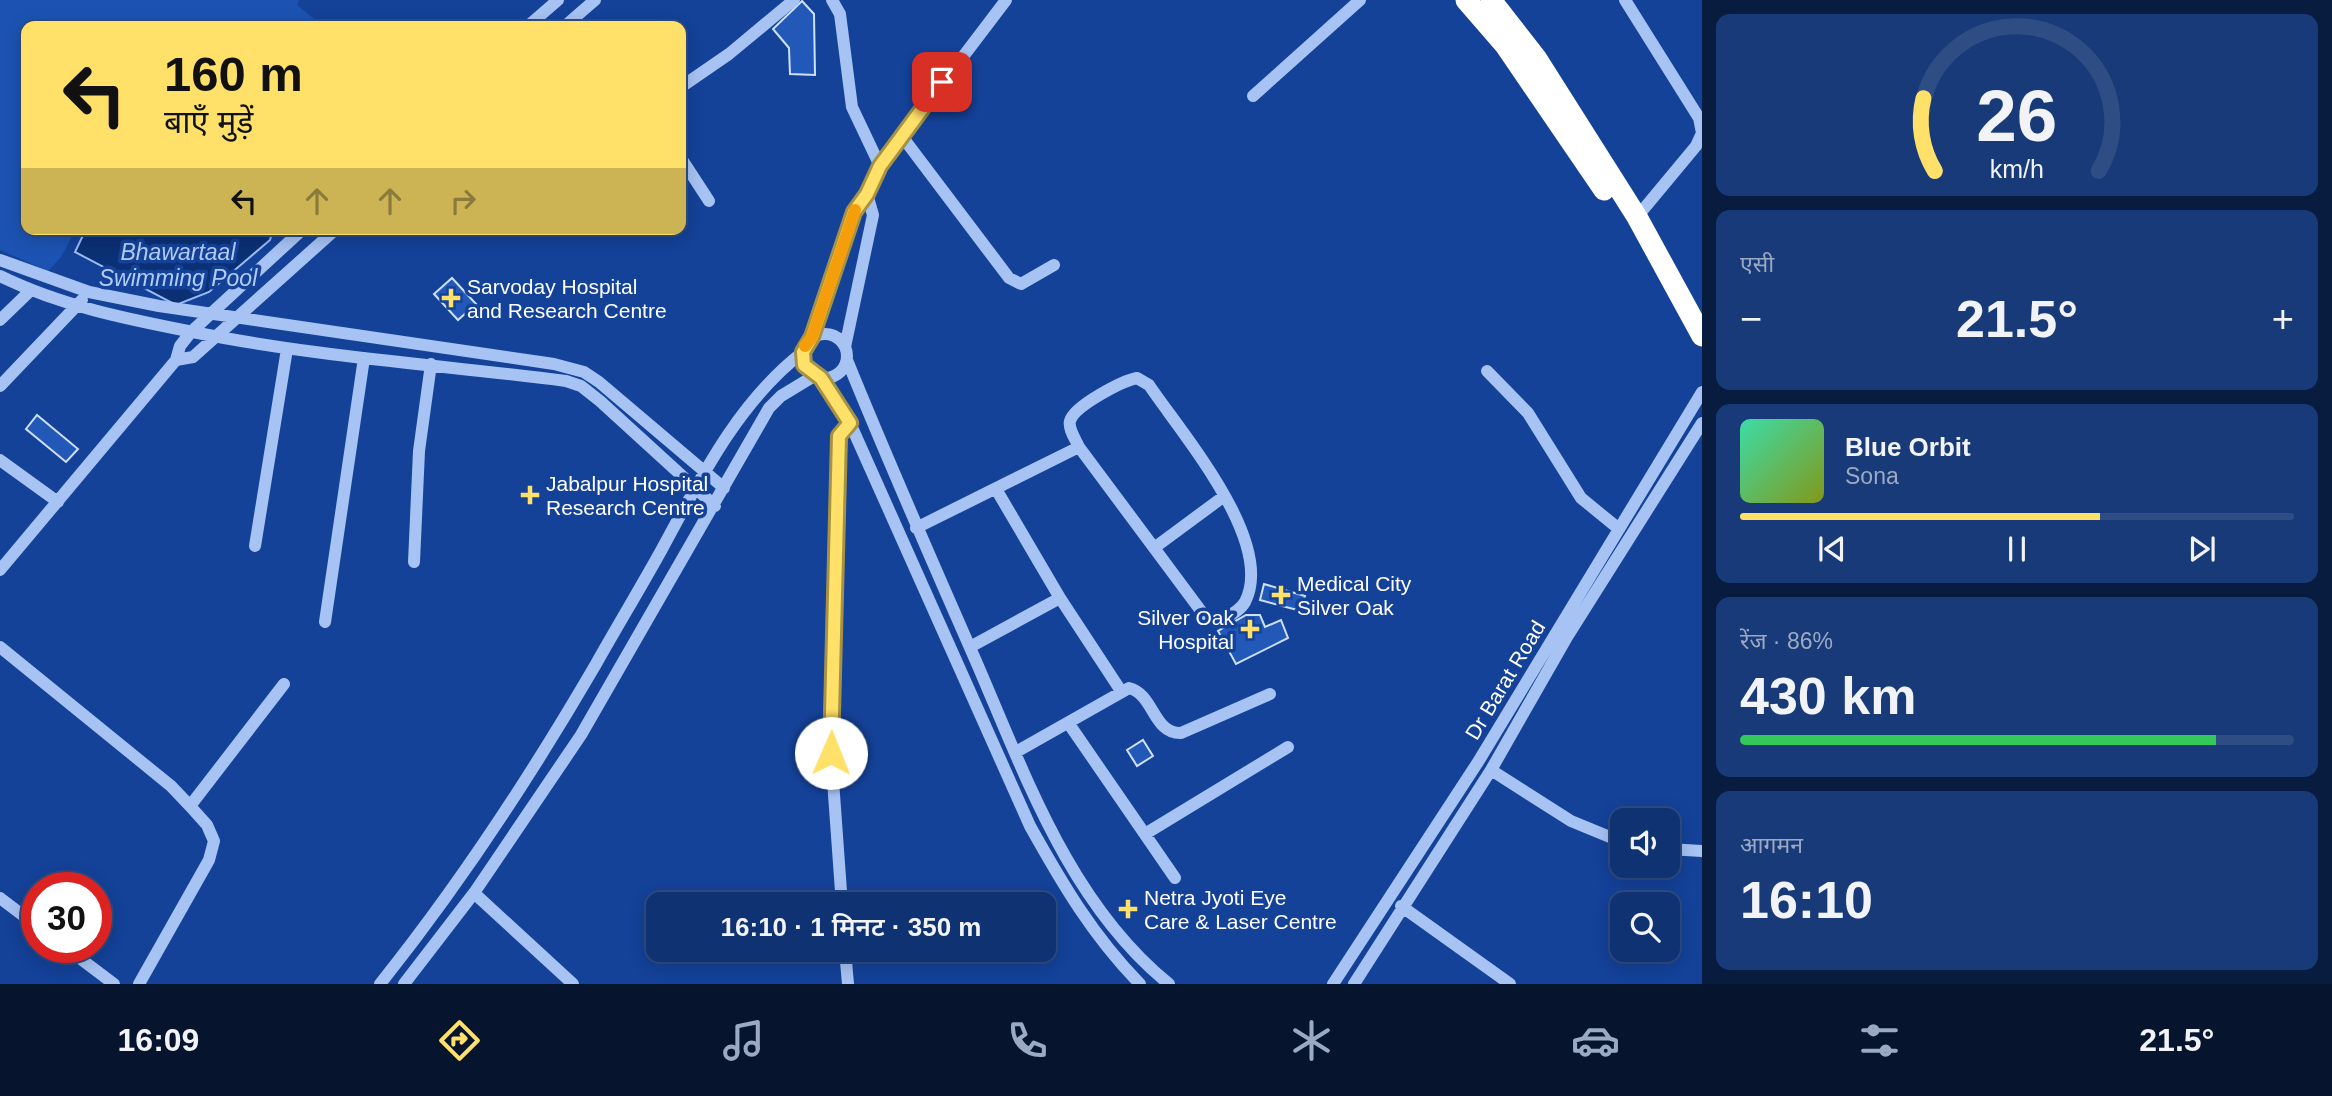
<!DOCTYPE html>
<html lang="hi">
<meta charset="utf-8">
<style>
:root{--surface:#0f3273;--page:#183a78;--text:#f1f3f6;--muted:#9baac4;--line:#2f4d85;--accent:#ffe068}
body{margin:0;font-family:Arial,"Noto Sans Devanagari",sans-serif;background:var(--page);color:var(--text);height:100vh;display:flex;flex-direction:column;font-size:26px;white-space:nowrap}
*{box-sizing:border-box;margin:0}
p{font-size:23px;color:var(--muted)}
.icon{flex:none;width:38px;height:38px;fill:none;stroke:currentColor;stroke-width:2;stroke-linecap:round;stroke-linejoin:round}
.map{position:relative;flex:1;overflow:hidden}
.drawer{display:flex;flex-direction:column;gap:14px;padding:14px;background:#081c3f;width:630px}
.drawer>*{flex:none}
.guide{position:absolute;left:21px;top:21px;width:665px;height:214px;border-radius:14px;box-shadow:0 4px 18px #0003,0 0 0 2px var(--line);background:#ffe068;color:#111;overflow:hidden}
.buttons{position:absolute;left:1610px;top:808px;display:grid;gap:14px}
.buttons a{display:grid;place-items:center;width:70px;height:70px;border-radius:14px;background:var(--surface);box-shadow:0 4px 18px #0003,0 0 0 2px var(--line);font-size:35px}
.speed{position:absolute;left:21px;top:872px;display:flex;gap:14px;font-size:35px;font-weight:700;text-align:center}
.speed>*{display:grid;place-content:center;width:91px;height:91px;border-radius:50%;background:var(--surface);box-shadow:0 4px 18px #0003,0 0 0 2px var(--line);line-height:1}
.speed .limit{border:10px solid #d22;background:#fff;color:#111}
.pin{position:absolute;display:grid;place-items:center;width:60px;height:60px;color:#fff;margin:-30px;border-radius:14px;box-shadow:0 4px 10px #0006}
.me{position:absolute;width:77px;margin:-38px;rotate:1deg;stroke-linejoin:round;filter:drop-shadow(0 0 5px #0008)}
.turn{display:flex;align-items:center;gap:24px;height:147px;padding:0 28px;font-size:32px}
.turn .icon{width:91px;height:91px;stroke-width:2.5}
.turn b{display:block;font-size:49px;line-height:60px}
.lanes{display:flex;align-items:center;height:66px;padding:0 28px;background:#0003;justify-content:center;gap:35px;direction:ltr}
.lanes .off{opacity:.35}
.big{font-size:52px;font-weight:600;line-height:1.1}
.drawer .card{flex:1;display:flex;flex-direction:column;justify-content:center;gap:10px;min-width:0;padding:0 24px;border-radius:14px;background:var(--page)}
.drawer .dial{align-items:center;gap:0}
.dial svg{height:182px;overflow:visible;fill:none;stroke:var(--line);stroke-width:7;stroke-linecap:round;text-anchor:middle}
.dial text{fill:var(--text);stroke:none}
.song{display:flex;align-items:center;gap:21px}
.cover{width:84px;height:84px;border-radius:10px;background:linear-gradient(135deg,hsl(160 70% 55%),hsl(70 70% 35%))}
.played{height:7px;border-radius:4px;background:linear-gradient(90deg,var(--accent) 65%,var(--line) 65%)}
.keys{display:flex;justify-content:space-around;direction:ltr}
.heat{display:flex;justify-content:space-between;align-items:center;font-size:38px;direction:ltr}
.charge{height:10px;border-radius:5px;background:linear-gradient(90deg,#34c759 86%,var(--line) 0)}
.trip{position:absolute;left:646px;top:892px;width:410px;height:70px;border-radius:14px;background:var(--surface);box-shadow:0 4px 18px #0003,0 0 0 2px var(--line);font-weight:600;line-height:70px;text-align:center}
.menu{display:flex;height:112px;justify-content:space-around;align-items:center;background:#06142e;color:var(--muted)}
.menu .icon{width:49px;height:49px}
.menu .current{color:var(--accent)}
.menu b{font-size:32px;color:var(--text)}
main{display:flex;flex:1;min-height:0}
.map>svg:first-child{display:block}
.green{fill:#1c53b3}
.water{fill:#0c3075;stroke:#99bcf6;stroke-width:2}
.building{fill:#2258b8;stroke:#cee0fd;stroke-width:2}
.lines{fill:none;stroke-linecap:round;stroke-linejoin:round}
.minor{stroke:#a7c3f3;stroke-width:12}
.highway{stroke:#fff;stroke-width:21}
.route-casing{stroke:#a69244;stroke-width:18}
.route{stroke:#ffe068;stroke-width:12}
.slow{stroke:#f59e0b;stroke-width:12}
.poi-dot{fill:#ffe068;stroke:#144299;stroke-width:2.5}
.labels{text-anchor:middle;dominant-baseline:central;stroke-width:7;stroke-linejoin:round;paint-order:stroke}
.poi-label{font-size:21px;fill:#fff;stroke:#144299;text-anchor:start}
.street-label{font-size:21px;fill:#fff;stroke:#144299}
.water-label{font-size:23px;font-style:italic;fill:#b3cdf9;stroke:#144299}
</style>
<main>
<div class="map">
<svg width="1702" height="984" viewBox="0 0 1702 984">
<rect width="100%" height="100%" fill="#144299"/>
<!-- green -->
<path class="green" d="M 0,0 L 299,0 L 297,5 L 323,26 L 26,26 L 26,229 L 76,229 L 61,257 L 48,271 L 0,250 Z"/>
<!-- water -->
<path class="water" d="M 86,229 L 273,229 L 270,240 L 209,292 L 176,305 L 75,252 Z"/>
<!-- building -->
<path class="building" d="M 802,1 L 814,14 L 815,75 L 790,74 L 789,48 L 773,29 Z
M 452,278 L 476,304 L 458,320 L 434,294 Z
M 37,415 L 78,449 L 66,462 L 26,429 Z
M 1264,584 L 1305,596 L 1301,611 L 1260,600 Z
M 1246,615 L 1260,615 L 1265,627 L 1281,620 L 1288,638 L 1236,664 L 1218,631 Z
M 1143,740 L 1153,756 L 1137,766 L 1127,750 Z"/>
<g class="lines">
<!-- minor -->
<path class="minor" d="M 832,0 L 840,14 L 852,107 L 880,166
M 1625,0 L 1699,118 L 1702,133 L 1696,146 L 1637,217
M 528,26 L 558,0
M 565,26 L 595,0
M 681,87 L 729,54 L 794,0
M 1253,96 L 1360,0
M 901,135 L 1009,278 L 1021,284 L 1054,265
M 681,158 L 709,201
M 0,260 L 89,292 L 159,306 L 554,364 L 584,372 L 599,382 L 724,488
M 0,276 C 61,306 127,319 193,332 C 316,357 442,365 566,381 L 581,386 L 600,401 L 715,506
M 0,320 L 30,291
M803 356a22 22 0 1 1 44 0a22 22 0 1 1-44 0Z
M 812,337 L 854,212 L 880,166 L 1006,0
M 845,347 L 873,215 L 867,194
M 176,360 L 193,357 L 336,229
M 847,360 C 888,461 931,559 975,659 C 1025,774 1069,903 1169,984
M 1487,371 L 1528,413 L 1581,498 L 1619,529
M 821,378 L 850,423 L 1030,826 C 1063,885 1093,936 1140,984
M 1137,378 L 1149,385 C 1182,434 1276,542 1245,602 C 1240,611 1229,616 1220,621 L 1204,615 L 1079,447 C 1076,440 1068,429 1070,421 C 1074,406 1122,381 1137,378 Z
M 0,386 L 82,300
M 0,460 L 58,502
M 996,489 L 1060,598 L 1121,691
M 916,528 L 1079,447
M 255,546 L 287,349
M 1154,548 L 1223,497
M 414,562 L 419,451 L 431,364
M 0,570 L 176,360 L 180,346 L 191,332 L 303,229
M 325,622 L 364,358
M 0,647 L 171,786 L 190,806 L 207,825 L 214,841 L 209,860 L 139,984
M 970,647 L 1060,598
M 1069,724 L 1175,878
M 1016,752 L 1129,688 C 1154,694 1153,734 1181,733 L 1270,694
M 1491,770 L 1571,821 L 1622,842
M 190,806 L 284,684
M 1145,834 L 1288,747
M 1668,849 L 1702,851
M 474,893 L 573,984
M 0,898 L 37,926
M 842,905 L 831,753 L 839,436 L 850,423
M 1401,906 L 1510,984
M 65,947 L 114,984
M 845,950 L 848,984
M 380,984 C 460,884 532,774 596,664 C 618,625 641,587 662,549 C 700,479 738,402 803,352
M 404,984 L 474,893 L 581,735 L 769,408 L 781,396 L 814,376
M 1333,984 L 1478,762 L 1702,392
M 1354,984 L 1491,770 L 1567,637 L 1702,423"/>
<!-- highway -->
<path class="highway" d="M 1466,0 L 1505,45 L 1604,190
M 1491,0 L 1537,59 L 1637,217 L 1702,336"/>
</g>
<g class="lines">
<!-- route casing -->
<g class="route-casing">
<path id="route" d="M 831,753 L 839,436 L 850,423 L 821,378 L 804,365 L 803,352 L 812,337 L 854,212 L 867,194 L 880,166 L 942,82"/>
</g>
<!-- route -->
<use href="#route" class="route"/>
<!-- slow -->
<path class="slow" d="M 805,346 L 812,337 L 855,210"/>
</g>
<!-- markers -->
<g class="poi-dot">
<path d="M447.5 287.5h7v7h7v7h-7v7h-7v-7h-7v-7h7z"/>
<path d="M526.5 484.5h7v7h7v7h-7v7h-7v-7h-7v-7h7z"/>
<path d="M1277.5 584.5h7v7h7v7h-7v7h-7v-7h-7v-7h7z"/>
<path d="M1246.5 618.5h7v7h7v7h-7v7h-7v-7h-7v-7h7z"/>
<path d="M1124.5 898.5h7v7h7v7h-7v7h-7v-7h-7v-7h7z"/>
</g>
<g class="labels">
<!-- poi labels -->
<g class="poi-label">
<text x="467" y="286">Sarvoday Hospital<tspan x="467" dy="24">and Research Centre</tspan></text>
<text x="546" y="483">Jabalpur Hospital<tspan x="546" dy="24">Research Centre</tspan></text>
<text x="1297" y="583">Medical City<tspan x="1297" dy="24">Silver Oak</tspan></text>
<text x="1234" y="617" text-anchor="end">Silver Oak<tspan x="1234" dy="24">Hospital</tspan></text>
<text x="1144" y="897">Netra Jyoti Eye<tspan x="1144" dy="24">Care &amp; Laser Centre</tspan></text>
</g>
<!-- street labels -->
<g class="street-label">
<text transform="translate(1505 680) rotate(-59)">Dr Barat Road</text>
</g>
<!-- water labels -->
<g class="water-label">
<text x="178" y="252">Bhawartaal<tspan x="178" dy="26">Swimming Pool</tspan></text>
</g>
</g>
</svg>
<div class="buttons">
<a><svg class="icon" aria-label="sound" viewBox="0 0 24 24"><path d="M4 9h4l5-4v14l-5-4H4zM17 9q2 3 0 6"/></svg></a>
<a><svg class="icon" aria-label="search" viewBox="0 0 24 24"><circle cx="10" cy="10" r="6"/><path d="M15 15l6 6"/></svg></a>
</div>
<div class="speed"><div class="limit">30</div></div>
<div class="pin" style="left:942px;top:82px;background:#d93025"><svg class="icon" aria-label="arrive" viewBox="0 0 24 24"><path d="M6 21V4h12l-3 4 3 4H6"/></svg></div>
<svg class="me" style="left:831px;top:753px" viewBox="-20 -20 40 40"><circle r="19" fill="#fff"/><path d="M0-13L10 11 0 6-10 11z" fill="#ffe068"/></svg>
<div class="trip">16:10 · 1 मिनट · 350 m</div>
<div class="guide">
<div class="turn"><svg class="icon" aria-label="left" viewBox="0 0 24 24"><path d="M17 20v-9H6M10 6l-5 5 5 5"/></svg><div><b>160 m</b>बाएँ मुड़ें</div></div>
<div class="lanes"><svg class="icon" aria-label="left" viewBox="0 0 24 24"><path d="M17 20v-9H6M10 6l-5 5 5 5"/></svg><svg class="icon off" aria-label="ahead" viewBox="0 0 24 24"><path d="M12 20V5M6 11l6-6 6 6"/></svg><svg class="icon off" aria-label="ahead" viewBox="0 0 24 24"><path d="M12 20V5M6 11l6-6 6 6"/></svg><svg class="icon off" aria-label="right" viewBox="0 0 24 24"><path d="M7 20v-9h11M14 6l5 5-5 5"/></svg></div>
</div>
</div>
<section class="drawer">
<div class="card dial"><svg viewBox="0 0 100 80">
<path d="M14 69A42 42 0 1 1 86 69"/>
<path d="M14 69A42 42 0 0 1 9 37" stroke="#ffe068"/>
<text x="50" y="56" font-size="32" font-weight="700">26</text>
<text x="50" y="72" font-size="11">km/h</text>
</svg></div>
<div class="card"><p>एसी</p>
<div class="heat"><a>−</a><b class="big">21.5°</b><a>+</a></div>
</div>
<div class="card">
<div class="song"><i class="cover"></i><div><b>Blue Orbit</b><p>Sona</p></div></div>
<div class="played"></div>
<div class="keys"><svg class="icon" aria-label="previous" viewBox="0 0 24 24"><path d="M18 5L8 12l10 7zM5 5v14"/></svg><svg class="icon" aria-label="pause" viewBox="0 0 24 24"><path d="M8 5v14M16 5v14"/></svg><svg class="icon" aria-label="next" viewBox="0 0 24 24"><path d="M6 5l10 7-10 7zM19 5v14"/></svg></div>
</div>
<div class="card"><p>रेंज · 86%</p><b class="big">430 km</b><div class="charge"></div></div>
<div class="card"><p>आगमन</p><b class="big">16:10</b></div>
</section>
</main>
<nav class="menu">
<b>16:09</b>
<svg class="icon current" aria-label="directions" viewBox="0 0 24 24"><path d="M12 3l9 9-9 9-9-9zM9 14v-3h6M13 9l2 2-2 2"/></svg>
<svg class="icon" aria-label="music" viewBox="0 0 24 24"><path d="M9 18V5l10-2v13"/><circle cx="6" cy="18" r="3"/><circle cx="16" cy="16" r="3"/></svg>
<svg class="icon" aria-label="phone" viewBox="0 0 24 24"><path d="M5 4h4l2 5-3 2q2 4 5 5l2-3 5 2v4C11 20 4 13 5 4z"/></svg>
<svg class="icon" aria-label="climate" viewBox="0 0 24 24"><path d="M12 3v18M4 7l16 10M4 17L20 7"/></svg>
<svg class="icon" aria-label="car" viewBox="0 0 24 24"><path d="M5 17H2v-5l4-1 3-4h7l3 4 3 1v5h-3M9 17h6M6 11h13"/><circle cx="7" cy="17" r="2"/><circle cx="17" cy="17" r="2"/></svg>
<svg class="icon" aria-label="filters" viewBox="0 0 24 24"><path d="M4 7h16M4 17h16"/><circle cx="9" cy="7" r="2"/><circle cx="15" cy="17" r="2"/></svg>
<b>21.5°</b>
</nav>
